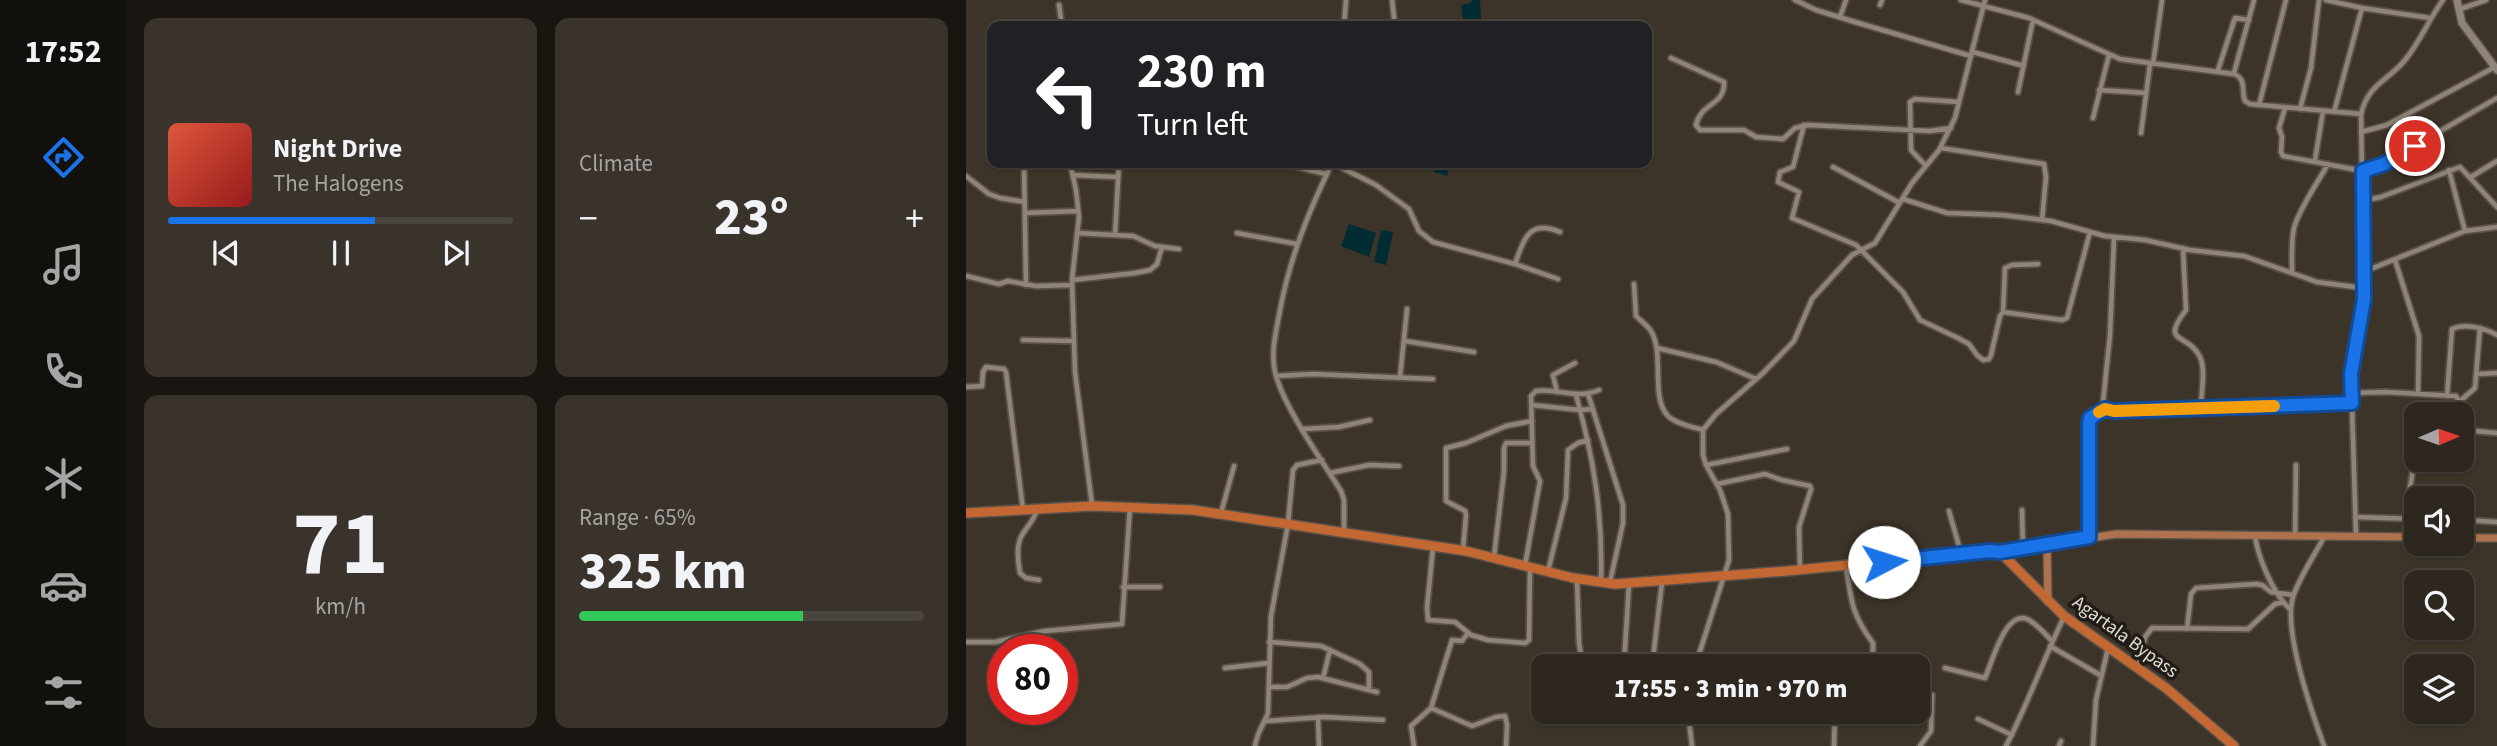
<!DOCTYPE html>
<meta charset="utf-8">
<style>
:root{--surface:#2e271f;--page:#3a332c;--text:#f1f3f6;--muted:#a7a5a4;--line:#49443d;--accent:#1a73e8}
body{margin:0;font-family:"Source Sans 3",sans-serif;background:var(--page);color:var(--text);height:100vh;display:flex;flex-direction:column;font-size:26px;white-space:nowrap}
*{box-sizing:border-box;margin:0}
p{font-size:23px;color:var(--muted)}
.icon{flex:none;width:38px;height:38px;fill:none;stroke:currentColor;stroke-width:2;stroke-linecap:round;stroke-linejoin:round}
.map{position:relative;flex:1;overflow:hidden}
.sheet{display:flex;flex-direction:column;gap:18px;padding:18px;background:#191511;width:840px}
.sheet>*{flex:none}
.guide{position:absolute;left:21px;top:21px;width:665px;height:147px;border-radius:14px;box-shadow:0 2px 5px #0004,0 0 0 2px var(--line);background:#202124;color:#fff;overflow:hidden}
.needle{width:46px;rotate:88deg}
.fabs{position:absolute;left:1438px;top:402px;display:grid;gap:14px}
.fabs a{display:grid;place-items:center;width:70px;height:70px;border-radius:14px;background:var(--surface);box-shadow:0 2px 5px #0004,0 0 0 2px var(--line);font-size:35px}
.speed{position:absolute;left:21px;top:634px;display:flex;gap:14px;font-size:35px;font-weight:700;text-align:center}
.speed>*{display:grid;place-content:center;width:91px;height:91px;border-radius:50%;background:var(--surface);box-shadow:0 2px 5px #0004,0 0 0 2px var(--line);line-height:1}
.speed .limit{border:10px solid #d22;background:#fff;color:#111}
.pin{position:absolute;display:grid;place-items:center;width:60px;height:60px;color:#fff;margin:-30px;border:4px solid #fff;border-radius:50%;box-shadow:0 2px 7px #0007}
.me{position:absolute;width:77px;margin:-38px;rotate:85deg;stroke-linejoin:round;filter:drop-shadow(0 0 5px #0008)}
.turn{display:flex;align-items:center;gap:24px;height:147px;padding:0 35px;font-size:32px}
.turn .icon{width:91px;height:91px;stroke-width:2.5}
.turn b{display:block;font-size:49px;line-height:60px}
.big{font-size:52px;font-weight:800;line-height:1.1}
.sheet .card{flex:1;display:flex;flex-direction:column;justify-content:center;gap:10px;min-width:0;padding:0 24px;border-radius:14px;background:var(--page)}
.sheet .dial{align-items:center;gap:0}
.dial b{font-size:91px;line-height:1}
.song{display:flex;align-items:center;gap:21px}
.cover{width:84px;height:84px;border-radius:10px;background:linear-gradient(135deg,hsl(10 70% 55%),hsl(0 70% 35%))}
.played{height:7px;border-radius:4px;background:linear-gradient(90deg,var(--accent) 60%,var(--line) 60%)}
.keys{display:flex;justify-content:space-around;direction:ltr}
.heat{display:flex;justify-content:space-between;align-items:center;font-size:38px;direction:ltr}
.charge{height:10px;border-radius:5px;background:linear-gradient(90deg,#34c759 65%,var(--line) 0)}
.sheet .tiles{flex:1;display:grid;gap:18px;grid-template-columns:repeat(2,1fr)}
.trip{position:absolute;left:565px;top:654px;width:399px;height:70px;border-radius:14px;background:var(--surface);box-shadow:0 2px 5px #0004,0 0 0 2px var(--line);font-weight:800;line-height:70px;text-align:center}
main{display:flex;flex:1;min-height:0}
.tab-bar{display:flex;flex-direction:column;width:126px;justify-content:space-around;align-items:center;background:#12100c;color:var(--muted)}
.tab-bar .icon{width:49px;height:49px}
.tab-bar .on{color:var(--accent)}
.tab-bar b{font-size:32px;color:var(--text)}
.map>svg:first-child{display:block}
.water{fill:#012c31}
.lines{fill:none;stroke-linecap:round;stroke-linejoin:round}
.street-casing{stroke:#595148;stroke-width:8}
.secondary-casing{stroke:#595148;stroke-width:10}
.primary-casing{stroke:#595148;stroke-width:10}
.highway-casing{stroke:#595148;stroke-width:12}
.street{stroke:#8e8477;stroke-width:4.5}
.secondary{stroke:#8e8477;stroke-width:7}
.primary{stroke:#ae734e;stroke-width:7}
.highway{stroke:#c36832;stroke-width:9}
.route-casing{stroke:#114b97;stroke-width:18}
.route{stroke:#1a73e8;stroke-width:12}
.slow{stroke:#f59e0b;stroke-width:12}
.labels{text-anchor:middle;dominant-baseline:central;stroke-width:7;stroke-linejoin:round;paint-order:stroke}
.street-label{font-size:19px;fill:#e1dbd4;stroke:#211c17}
</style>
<main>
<nav class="tab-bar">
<b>17:52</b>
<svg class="icon on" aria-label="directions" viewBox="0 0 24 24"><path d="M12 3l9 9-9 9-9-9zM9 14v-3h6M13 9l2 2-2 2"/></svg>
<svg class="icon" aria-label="music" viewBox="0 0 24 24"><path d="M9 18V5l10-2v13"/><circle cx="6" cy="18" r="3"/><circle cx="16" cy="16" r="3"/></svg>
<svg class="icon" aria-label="phone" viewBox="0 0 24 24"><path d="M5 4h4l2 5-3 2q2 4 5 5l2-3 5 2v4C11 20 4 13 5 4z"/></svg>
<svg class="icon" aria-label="climate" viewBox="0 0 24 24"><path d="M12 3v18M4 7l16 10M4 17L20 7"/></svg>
<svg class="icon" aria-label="car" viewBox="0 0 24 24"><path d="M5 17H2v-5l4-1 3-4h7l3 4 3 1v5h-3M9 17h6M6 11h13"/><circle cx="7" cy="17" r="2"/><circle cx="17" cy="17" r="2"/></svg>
<svg class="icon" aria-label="filters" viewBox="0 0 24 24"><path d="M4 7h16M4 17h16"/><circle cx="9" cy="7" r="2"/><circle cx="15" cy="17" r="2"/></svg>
</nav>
<section class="sheet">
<div class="tiles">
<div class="card">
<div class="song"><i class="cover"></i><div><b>Night Drive</b><p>The Halogens</p></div></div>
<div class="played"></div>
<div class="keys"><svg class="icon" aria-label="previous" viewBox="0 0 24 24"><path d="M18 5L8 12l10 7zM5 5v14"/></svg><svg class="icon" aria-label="pause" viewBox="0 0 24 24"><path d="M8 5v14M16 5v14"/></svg><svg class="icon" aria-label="next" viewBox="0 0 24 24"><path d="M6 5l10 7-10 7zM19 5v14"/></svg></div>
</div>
<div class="card"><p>Climate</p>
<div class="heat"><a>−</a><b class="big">23°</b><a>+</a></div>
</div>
<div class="card dial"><b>71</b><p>km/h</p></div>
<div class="card"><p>Range · 65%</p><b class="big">325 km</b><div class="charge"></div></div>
</div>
</section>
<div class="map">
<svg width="1531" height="746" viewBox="0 0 1531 746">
<rect width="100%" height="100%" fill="#3d3429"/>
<!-- water -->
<path class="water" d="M 506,0 L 514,0 L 515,20 L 497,21 L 495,5 L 505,3 Z
M 463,163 L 485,163 L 481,176 L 468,172 Z
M 383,224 L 410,233 L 403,257 L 375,246 Z
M 415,230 L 427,232 L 420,265 L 408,262 Z"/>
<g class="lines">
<!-- street casing -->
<g class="street-casing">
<path id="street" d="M 426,0 L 429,26
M 829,0 L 850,10 L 889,22 L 1005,56
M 995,0 L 1063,18 L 1154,59 L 1268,74 C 1281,79 1275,91 1279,101 L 1284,104 L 1395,114
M 1360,0 L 1396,8 L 1464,18
M 93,5 L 96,26
M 914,5 L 916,0
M 1494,9 L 1520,0
M 874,17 L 880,0
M 378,26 L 380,0
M 1007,52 L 1058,66
M 705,58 L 758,82 C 759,106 735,102 730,125 L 734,130 L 778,130 L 790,137 L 817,139 L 829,128 L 842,125 L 964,131 L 985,128
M 1187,64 L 1196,0
M 1252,70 L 1269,18 L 1283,20
M 1268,73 L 1288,0
M 1133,90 L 1180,93
M 1052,92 L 1067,20
M 1293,105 L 1320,0
M 1319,108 L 1313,128 L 1316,137 L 1315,152 L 1317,156 L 1397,171 L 1423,161 L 1531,98
M 1334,109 L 1345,68 L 1353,0
M 1368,112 L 1396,8
M 1127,118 L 1143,55
M 838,125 L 827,167 L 814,172 L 812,182 L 833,192 L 826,218 L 890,245 L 937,292 L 954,320 L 992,338 L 1003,344 L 1011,355 L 1017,360 L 1023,359 L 1025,355 L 1034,316 L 1037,312 L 1096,320 L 1101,318 L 1124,232
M 1395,132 L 1421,125 L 1529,67
M 1175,133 L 1184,64
M 975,148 L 1078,164 L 1080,177 L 1076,220
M 1349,160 L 1357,111
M 104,163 L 110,190 L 113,217 L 106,280 L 109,372 L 126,505
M 316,163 L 360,174
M 366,163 C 343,211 324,257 314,310 C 310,333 303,356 311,379 C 322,413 355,459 375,491 L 378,500 L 378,531
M 366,163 L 410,185 L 443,209 L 453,231 L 467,242 L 549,264 L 592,279
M 58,164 L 60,285
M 960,166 L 945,150 L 944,102 L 949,99 L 993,102
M 867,167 L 934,203
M 1483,170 L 1499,231
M 107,175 L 151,177
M 0,176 L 23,194 L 34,198 L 59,202
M 1505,177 L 1531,161
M 937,199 L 981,213 L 1037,215 L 1085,221 L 1139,236 L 1179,240 L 1224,250 L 1278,256 L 1351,282 L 1397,288
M 1396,201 L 1415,197 L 1494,167 L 1531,207
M 59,213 L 112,211
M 111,233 L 167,236 L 189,246 L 213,249
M 271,233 L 331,244
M 149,235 L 153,163
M 1148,237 L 1144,335 L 1137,402 L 1139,409 L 1148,411 L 1386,403
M 1217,248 L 1220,310 C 1193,345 1222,332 1234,357 C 1240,370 1235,393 1235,408
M 1429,260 L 1453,336 L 1452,394
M 549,264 C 558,239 563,219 594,232
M 1326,272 C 1326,258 1325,242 1328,228 C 1333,209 1352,182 1362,164
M 1397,272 L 1499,231 L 1531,227
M 0,276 L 33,284 L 42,281 L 70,286 L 106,285
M 106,280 L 169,273 L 184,270 L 191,264 L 196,247
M 668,284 L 670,316 C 675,321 681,325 685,331 C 699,354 684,398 702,416 C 710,424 727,427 737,430
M 1037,312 L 1039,268 L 1046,265 L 1072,264
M 57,340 L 108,341
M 439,341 L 508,352
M 691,348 L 750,362 L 790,379
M 1512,374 L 1531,373
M 310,376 L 346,374 L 467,379
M 434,377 L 441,309
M 0,387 L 16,386 L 17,372 L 20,367 L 38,369 L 40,372 L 57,510
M 591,392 L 587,375 L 609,363
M 1386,393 L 1419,392 L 1490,396 L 1493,402 L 1492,415
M 622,394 L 657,505 L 657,523 L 644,582
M 610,395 C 628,459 637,515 635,582
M 1481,396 L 1486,329 C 1499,323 1519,328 1531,335
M 1493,402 L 1509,388 L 1514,328
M 566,405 L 614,410 L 627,409
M 1459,415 L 1462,415
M 1496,427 L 1509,431 L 1531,433
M 337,429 L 373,427 L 404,420
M 740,465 L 821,449
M 364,473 L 403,465 L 433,466
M 751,484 L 799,474 L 816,480 L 844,486 L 845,489 L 833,527 L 834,568
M 71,510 C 68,521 60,527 55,537 C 50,547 52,562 54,573 L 60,578 L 73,580
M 1056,510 L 1057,548
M 983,511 L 995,553
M 255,513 L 268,466
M 1389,517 L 1451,519
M 1439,518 L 1451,445
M 1496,520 L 1531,522
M 1289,536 C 1292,557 1307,594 1324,609
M 1329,536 L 1330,465
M 1390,536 L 1385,374 L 1398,299 L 1395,114 C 1402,84 1422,81 1439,60 C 1454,42 1463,19 1477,0
M 1123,537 L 1123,424 L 1124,418 L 1139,409
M 467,547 L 461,608 L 462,620 L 489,622 L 505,635 L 522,640 L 559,643 L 563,640 L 564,568
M 497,550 L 500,515 L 499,511 L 480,501 L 480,448 L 500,443 L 540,426 L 566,421
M 528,557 L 538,471 L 538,448 L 540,443 L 566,443
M 559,565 L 574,481 L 567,466 L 565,396 L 570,391 C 593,388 609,400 633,390
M 880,566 C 885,601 886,615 907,643 L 907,653 L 898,667
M 582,571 L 600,498 L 602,450 L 612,443 L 622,440
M 611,579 L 613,643 L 617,667
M 157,587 L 194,587
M 1221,629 L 1225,594 L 1230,588 L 1290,584 L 1296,585 L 1305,592 L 1327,595
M 502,633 L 496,641 L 486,640 L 465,708 L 506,726 L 530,717 L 539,716 L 541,725 L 540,746
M 0,642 L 29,642 L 79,631 L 156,624 L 164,507
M 303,642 L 355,646 L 394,664 L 403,672 L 403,690
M 1084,646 L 1134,675
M 658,664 L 663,584
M 686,667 L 696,582
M 729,667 L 763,560 L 762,514 L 754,490 L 740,465 L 737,455 L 737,430 L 750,414 L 796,374 L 828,341 L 846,299 L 886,255 L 909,243 L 946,183 L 973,150 L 989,118 L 1019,0
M 259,668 L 303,663
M 979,668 L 1019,678 C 1026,663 1039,610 1061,619 C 1070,623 1079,634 1086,641
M 1172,668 L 1179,637 L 1186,628 L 1282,629 L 1309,604 L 1317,602
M 357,678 L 364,650
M 303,687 L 321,687 L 341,678 L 352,677 L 411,692
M 722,712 L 726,746
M 352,717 L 353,746
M 1012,719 L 1046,735
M 299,721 L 357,717 L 417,720
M 289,746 C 292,730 297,726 302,713 L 305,616 L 322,524 L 327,470 L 331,465 L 356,460
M 448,746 L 445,726 L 465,708
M 868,746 L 869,712
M 954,746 L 965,731 L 966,695
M 1040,746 C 1062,704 1077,660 1098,617
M 1093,746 L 1095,741
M 1127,746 L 1130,700 L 1142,648
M 1358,746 C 1346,713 1315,626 1328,594 C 1335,575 1348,556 1358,537"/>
</g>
<!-- secondary casing -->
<g class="secondary-casing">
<path id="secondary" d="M 1491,0 L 1496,23 L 1531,70"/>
</g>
<!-- primary casing -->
<g class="primary-casing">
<path id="primary" d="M 1496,538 L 1531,538
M 1081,543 L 1082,602
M 1034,552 L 1150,534 L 1451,537"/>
</g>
<!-- highway casing -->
<g class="highway-casing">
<path id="highway" d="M 0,513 L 127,506 L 227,510 L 500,551 L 607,578 L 649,584 L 821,571 L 1024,551 L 1034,552 L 1098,616 L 1200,688 L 1268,746"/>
</g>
<!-- street -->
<use href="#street" class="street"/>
<!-- secondary -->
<use href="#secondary" class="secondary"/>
<!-- primary -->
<use href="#primary" class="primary"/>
<!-- highway -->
<use href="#highway" class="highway"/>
</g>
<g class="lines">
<!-- route casing -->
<g class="route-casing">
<path id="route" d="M 918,562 L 1024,551 L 1034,552 L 1123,537 L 1123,424 L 1124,418 L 1139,409 L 1148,411 L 1386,403 L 1385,374 L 1398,299 L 1397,171 L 1418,164 L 1449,146"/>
</g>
<!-- route -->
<use href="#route" class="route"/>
<!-- slow -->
<path class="slow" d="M 1133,412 L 1139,409 L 1148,411 L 1308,406"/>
</g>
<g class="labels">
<!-- street labels -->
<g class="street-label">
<text transform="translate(1159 637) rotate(36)">Agartala Bypass</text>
</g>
</g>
</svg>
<div class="fabs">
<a><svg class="needle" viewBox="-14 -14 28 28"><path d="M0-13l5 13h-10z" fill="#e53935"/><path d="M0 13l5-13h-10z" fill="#a7a5a4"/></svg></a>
<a><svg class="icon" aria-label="sound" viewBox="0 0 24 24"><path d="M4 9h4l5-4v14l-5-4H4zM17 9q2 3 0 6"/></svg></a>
<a><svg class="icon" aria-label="search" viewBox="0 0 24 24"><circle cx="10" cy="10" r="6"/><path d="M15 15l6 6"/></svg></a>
<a><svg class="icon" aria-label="layers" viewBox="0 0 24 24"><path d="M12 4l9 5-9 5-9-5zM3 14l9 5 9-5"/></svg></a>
</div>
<div class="speed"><div class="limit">80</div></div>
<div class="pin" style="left:1449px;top:146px;background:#d93025"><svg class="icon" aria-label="arrive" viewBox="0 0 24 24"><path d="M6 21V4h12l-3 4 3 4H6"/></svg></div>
<svg class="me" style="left:918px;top:562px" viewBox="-20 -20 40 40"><circle r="19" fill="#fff"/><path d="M0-13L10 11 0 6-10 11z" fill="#1a73e8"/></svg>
<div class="trip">17:55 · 3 min · 970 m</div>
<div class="guide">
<div class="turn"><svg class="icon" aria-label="left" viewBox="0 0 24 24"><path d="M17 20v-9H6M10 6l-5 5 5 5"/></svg><div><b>230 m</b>Turn left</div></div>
</div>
</div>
</main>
